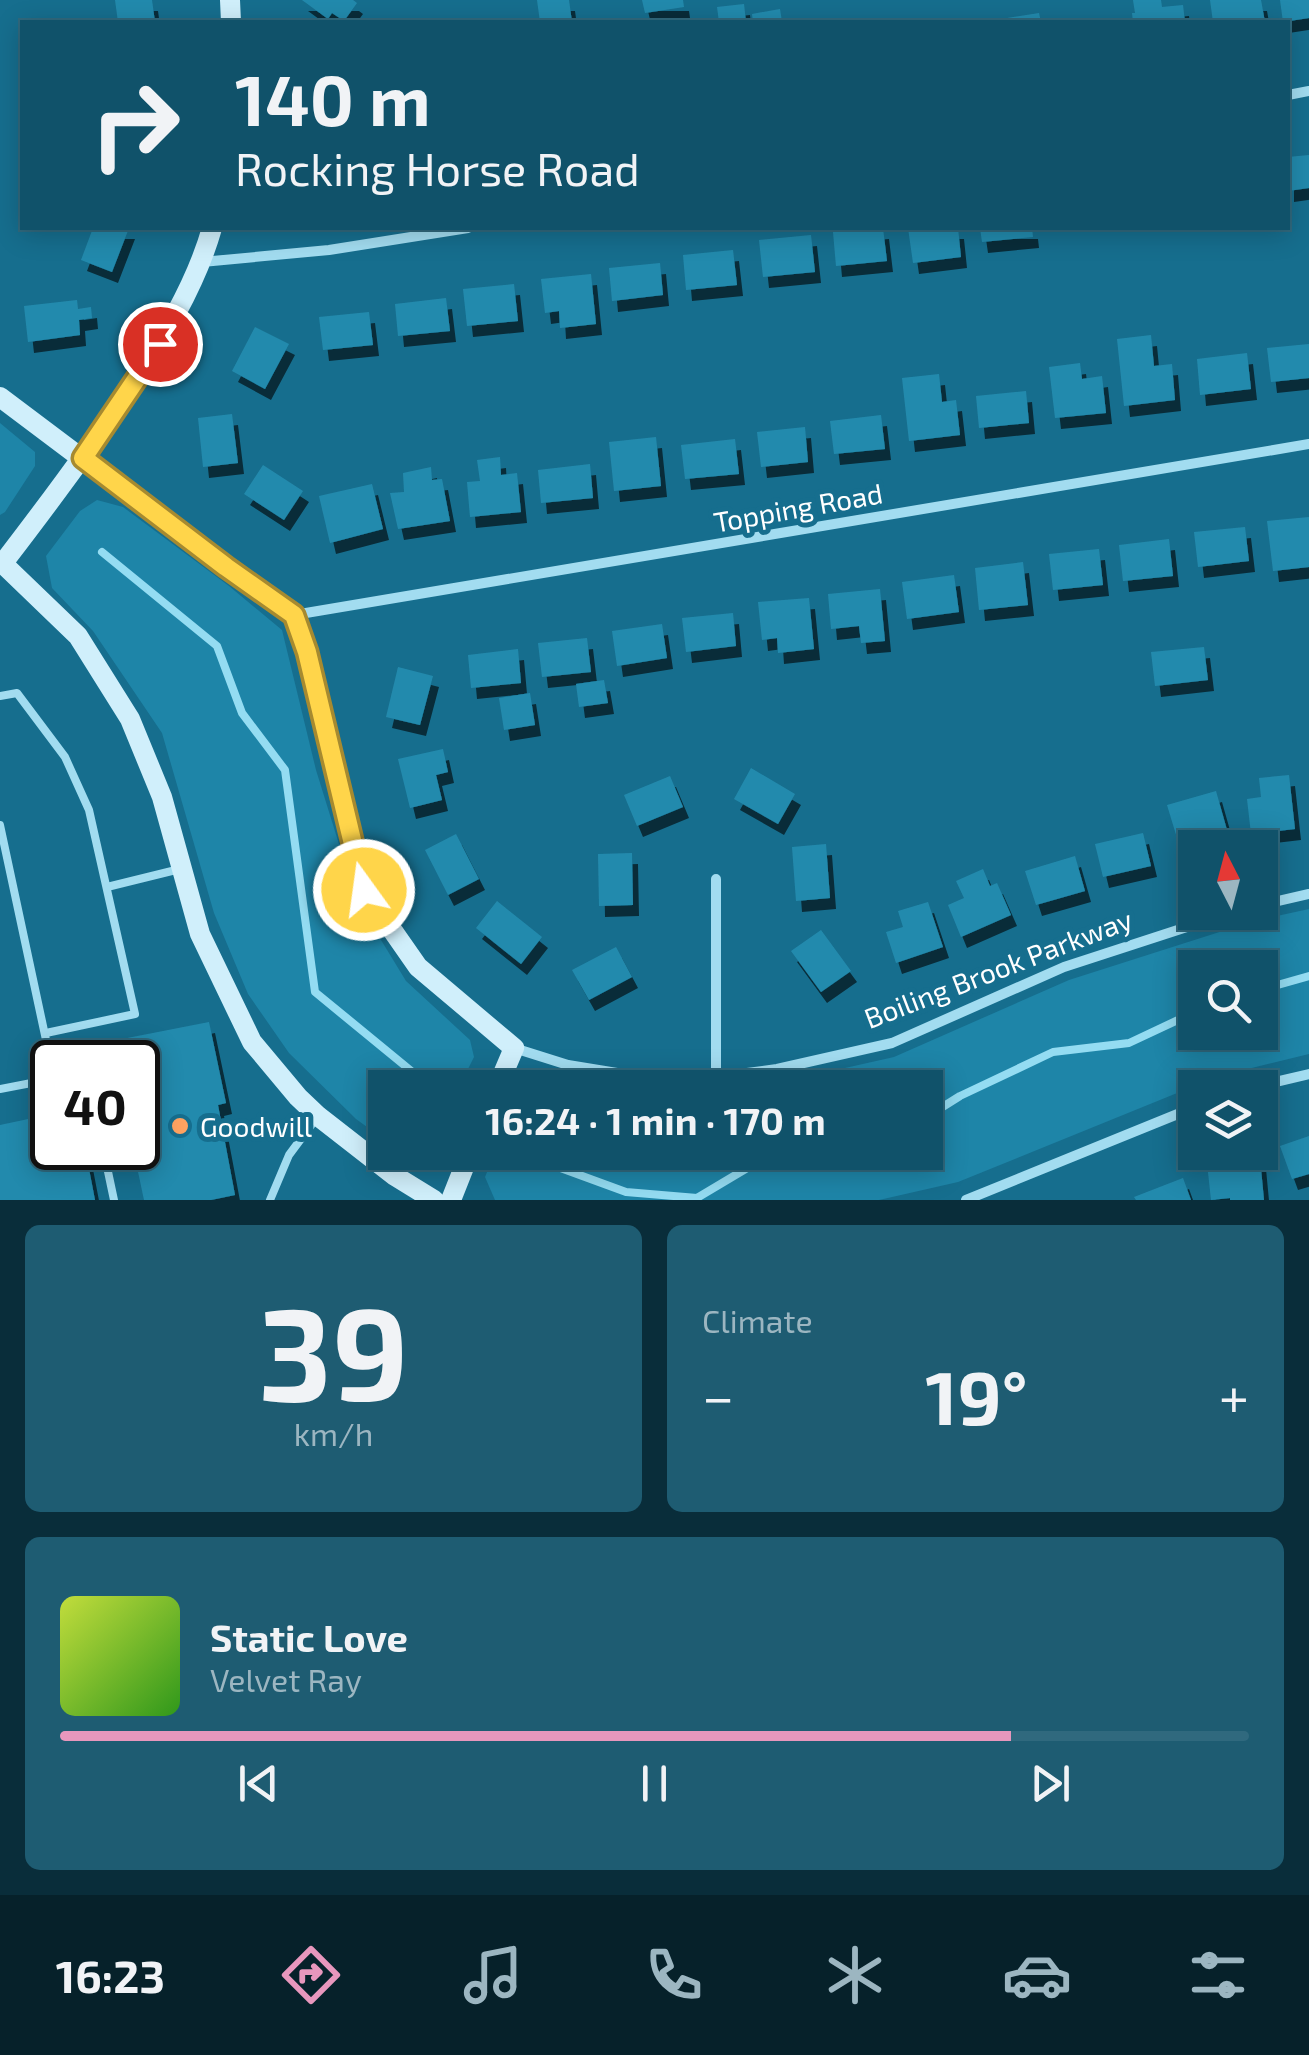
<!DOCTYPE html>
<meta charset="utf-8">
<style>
:root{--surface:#10526a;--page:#1e5c72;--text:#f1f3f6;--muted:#9cb6c1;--line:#30697e;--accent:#e797bd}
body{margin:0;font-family:"Exo 2",sans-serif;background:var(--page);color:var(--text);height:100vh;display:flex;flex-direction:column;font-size:38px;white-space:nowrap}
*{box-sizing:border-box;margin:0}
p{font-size:32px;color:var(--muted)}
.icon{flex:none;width:55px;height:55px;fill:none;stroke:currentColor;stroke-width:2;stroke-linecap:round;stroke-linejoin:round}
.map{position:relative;height:1200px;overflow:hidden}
.details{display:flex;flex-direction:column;gap:25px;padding:25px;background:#092d3a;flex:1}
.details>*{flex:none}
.guide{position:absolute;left:20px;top:20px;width:1270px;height:210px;border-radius:0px;box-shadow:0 5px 25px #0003,0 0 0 2px var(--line);background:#10526a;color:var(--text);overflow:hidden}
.needle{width:65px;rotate:354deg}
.tools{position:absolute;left:1178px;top:830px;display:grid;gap:20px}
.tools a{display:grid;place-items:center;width:100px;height:100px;border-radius:0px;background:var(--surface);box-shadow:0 5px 25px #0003,0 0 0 2px var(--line);font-size:50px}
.speed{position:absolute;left:30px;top:1040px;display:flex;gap:20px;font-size:50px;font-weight:700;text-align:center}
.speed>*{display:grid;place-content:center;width:130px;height:130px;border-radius:50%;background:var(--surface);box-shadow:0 5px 25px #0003,0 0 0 2px var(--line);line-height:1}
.speed .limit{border:5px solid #111;border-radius:15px;background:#fff;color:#111}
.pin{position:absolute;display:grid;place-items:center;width:85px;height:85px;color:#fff;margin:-42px;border:5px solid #fff;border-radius:50%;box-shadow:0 2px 10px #0007}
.me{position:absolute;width:110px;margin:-55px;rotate:346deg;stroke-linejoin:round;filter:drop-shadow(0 0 8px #0008)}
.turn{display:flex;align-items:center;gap:35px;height:210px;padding:0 50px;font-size:45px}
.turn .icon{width:130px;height:130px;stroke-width:2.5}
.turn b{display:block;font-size:70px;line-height:85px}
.big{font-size:75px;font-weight:700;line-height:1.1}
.details .card{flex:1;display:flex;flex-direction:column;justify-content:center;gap:15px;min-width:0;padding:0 35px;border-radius:15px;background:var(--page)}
.details .dial{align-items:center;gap:0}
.dial b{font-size:130px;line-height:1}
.song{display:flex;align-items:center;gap:30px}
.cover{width:120px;height:120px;border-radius:15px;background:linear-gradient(135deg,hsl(70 70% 55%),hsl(110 70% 35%))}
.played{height:10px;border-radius:5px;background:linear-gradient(90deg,var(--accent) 80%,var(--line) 80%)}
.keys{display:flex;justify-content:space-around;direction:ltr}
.heat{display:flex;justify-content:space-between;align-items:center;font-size:55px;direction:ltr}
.details .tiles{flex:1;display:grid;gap:25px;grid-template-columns:1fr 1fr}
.card:last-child{grid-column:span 2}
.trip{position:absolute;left:368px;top:1070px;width:575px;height:100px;border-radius:0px;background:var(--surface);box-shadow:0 5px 25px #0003,0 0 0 2px var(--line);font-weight:700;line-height:100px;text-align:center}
.tabs{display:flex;height:160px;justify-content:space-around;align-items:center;background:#06212a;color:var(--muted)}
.tabs .icon{width:70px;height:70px}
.tabs .on{color:var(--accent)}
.tabs b{font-size:45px;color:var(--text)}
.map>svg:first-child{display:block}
.green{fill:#1e85a8;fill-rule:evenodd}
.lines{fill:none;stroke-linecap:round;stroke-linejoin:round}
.stream{stroke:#94dcf2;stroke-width:8}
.building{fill:#248aad;filter:url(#shadow)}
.lane{stroke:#a2dcf0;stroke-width:8}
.street{stroke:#a2dcf0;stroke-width:10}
.secondary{stroke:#d0effb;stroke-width:20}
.route-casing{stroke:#a68a30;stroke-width:25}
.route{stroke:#ffd54a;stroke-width:18}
.poi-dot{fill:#ffa361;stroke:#166e8e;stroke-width:4}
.labels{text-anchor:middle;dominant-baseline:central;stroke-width:10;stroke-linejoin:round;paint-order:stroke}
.street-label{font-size:28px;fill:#fff;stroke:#166e8e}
.poi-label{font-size:28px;fill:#fff;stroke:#166e8e;text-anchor:start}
</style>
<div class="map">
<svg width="1309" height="1200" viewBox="0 0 1309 1200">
<defs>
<filter id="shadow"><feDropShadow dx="6" dy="11" stdDeviation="0" flood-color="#0009"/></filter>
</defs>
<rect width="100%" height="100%" fill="#166e8e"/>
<!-- green -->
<path class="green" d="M 0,423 L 35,452 L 35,466 L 5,512 L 0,515 Z
M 97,500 L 123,507 L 229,586 L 282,630 L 316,770 L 356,899 L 406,981 L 470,1040 L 474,1057 L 459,1087 L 385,1088 L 385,1140 L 356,1119 L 289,1053 L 248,994 L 214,913 L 162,733 L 93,631 L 52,588 L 46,556 L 80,511 Z
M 1309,909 L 1309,1054 L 1219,1076 L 958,1182 L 879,1200 L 495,1200 L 485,1177 L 495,1153 L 925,1152 L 925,1088 L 740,1087 L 796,1079 L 894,1057 L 1069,980 L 1254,921 ZM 1195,968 L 1260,968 L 1260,1032 L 1195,1032 Z"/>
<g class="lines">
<!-- stream -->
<path class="stream" d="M 102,552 L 217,646 L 242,713 L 285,770 L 315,992 L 432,1088
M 1260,990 L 1309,976
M 925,1118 L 960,1096 L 1053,1052 L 1129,1043 L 1195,1012
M 533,1152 L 555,1166 L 626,1192 L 697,1198 L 774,1152
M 808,1152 L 850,1152"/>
</g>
<!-- building -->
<path class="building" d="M 115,0 L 152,0 L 155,22 L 118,22 Z
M 302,0 L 353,0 L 357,3 L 344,21 L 332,13 L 328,19 Z
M 537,0 L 569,0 L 572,22 L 540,22 Z
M 642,0 L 683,0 L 684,7 L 645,13 Z
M 1133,0 L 1161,0 L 1162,7 L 1183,5 L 1185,22 L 1133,22 L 1132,13 L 1135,13 Z
M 1210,0 L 1261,0 L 1265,22 L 1213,22 Z
M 1280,0 L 1309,0 L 1309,18 L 1283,22 Z
M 744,4 L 746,22 L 719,22 L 717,7 Z
M 780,9 L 782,22 L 753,22 L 752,14 Z
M 1039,13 L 1041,22 L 995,22 L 995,20 Z
M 1309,155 L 1309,188 L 1288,191 L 1288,157 Z
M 93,228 L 129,228 L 112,272 L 81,260 Z
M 883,228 L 887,261 L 836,266 L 833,232 Z
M 908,228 L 958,228 L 961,257 L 913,263 Z
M 980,228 L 1032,228 L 1033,237 L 982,242 Z
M 811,235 L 815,272 L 763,277 L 759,240 Z
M 733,250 L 737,285 L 686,290 L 683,255 Z
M 660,263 L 663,295 L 612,301 L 609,268 Z
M 591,274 L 596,324 L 560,328 L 559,311 L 545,313 L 541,279 Z
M 514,284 L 518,321 L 467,326 L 463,289 Z
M 446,298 L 450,331 L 398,336 L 395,304 Z
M 77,300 L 78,309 L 91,307 L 92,318 L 79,320 L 80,335 L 28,342 L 24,306 Z
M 369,312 L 373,345 L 323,350 L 319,317 Z
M 255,327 L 289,344 L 265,389 L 232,371 Z
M 1151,335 L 1154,366 L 1172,364 L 1175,400 L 1124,406 L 1117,339 Z
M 1309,344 L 1309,378 L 1271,382 L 1267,348 Z
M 1247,353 L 1251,389 L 1200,395 L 1197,359 Z
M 1080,363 L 1082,379 L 1102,376 L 1106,413 L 1055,418 L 1049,367 Z
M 939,374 L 942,402 L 956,400 L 960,435 L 909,441 L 902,378 Z
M 1026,391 L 1029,423 L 979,428 L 976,396 Z
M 232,414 L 238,463 L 203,467 L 198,418 Z
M 881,415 L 885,449 L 834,454 L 830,421 Z
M 805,427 L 808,462 L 761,467 L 757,432 Z
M 656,437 L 661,486 L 614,491 L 609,442 Z
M 735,439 L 739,474 L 685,479 L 681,445 Z
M 500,457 L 501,475 L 517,473 L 521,512 L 470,517 L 467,482 L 480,481 L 477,460 Z
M 590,464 L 593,498 L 541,503 L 538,470 Z
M 263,465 L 303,491 L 284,520 L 244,494 Z
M 431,467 L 432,480 L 442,479 L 450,521 L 398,529 L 390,493 L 404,492 L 403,473 Z
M 372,484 L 383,529 L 330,543 L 319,496 Z
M 1309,517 L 1309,567 L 1273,571 L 1267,521 Z
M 1245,527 L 1249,561 L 1198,567 L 1194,532 Z
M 1169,539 L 1173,576 L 1123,581 L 1119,545 Z
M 1099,549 L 1103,585 L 1053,590 L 1049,554 Z
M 1023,562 L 1028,605 L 979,610 L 975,568 Z
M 954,575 L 959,612 L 907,619 L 902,582 Z
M 880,589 L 885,641 L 861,643 L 859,626 L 831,629 L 828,594 Z
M 809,598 L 814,649 L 778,653 L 777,638 L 762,640 L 758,602 Z
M 733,613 L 736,646 L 686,652 L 682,618 Z
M 662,624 L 667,658 L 617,666 L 612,631 Z
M 587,638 L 591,672 L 542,677 L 538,643 Z
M 1204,647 L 1208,680 L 1155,686 L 1151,652 Z
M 518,649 L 521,683 L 471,688 L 468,655 Z
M 398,667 L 433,676 L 420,725 L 386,717 Z
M 604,680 L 608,703 L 579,707 L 576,684 Z
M 530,693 L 535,725 L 504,730 L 499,698 Z
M 443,749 L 448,772 L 436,775 L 442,800 L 410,808 L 398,759 Z
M 751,768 L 795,794 L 778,824 L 734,799 Z
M 1289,775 L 1295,829 L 1251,834 L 1247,799 L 1261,797 L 1259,778 Z
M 670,776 L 683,807 L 637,826 L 624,795 Z
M 1216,791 L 1229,837 L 1181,851 L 1167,805 Z
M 1143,833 L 1151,866 L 1103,877 L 1095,844 Z
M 456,834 L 479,879 L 448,895 L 425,850 Z
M 826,844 L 830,898 L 796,901 L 792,847 Z
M 632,853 L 633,905 L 599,906 L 598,854 Z
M 1075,856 L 1085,891 L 1036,905 L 1025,871 Z
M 983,869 L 990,886 L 997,883 L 1011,915 L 961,937 L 948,905 L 964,898 L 956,881 Z
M 497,901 L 542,937 L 521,964 L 476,928 Z
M 928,902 L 943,947 L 896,963 L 886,932 L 903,927 L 898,911 Z
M 821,930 L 851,971 L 821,992 L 791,951 Z
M 616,947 L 632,977 L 589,1000 L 572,970 Z
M 209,1022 L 226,1103 L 218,1105 L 235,1195 L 211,1200 L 144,1200 L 133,1148 L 138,1148 L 138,1062 L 116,1062 L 112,1041 Z
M 52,1114 L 52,1148 L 85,1148 L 95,1200 L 0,1200 L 0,1125 Z
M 1309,1136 L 1309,1174 L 1292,1179 L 1280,1146 Z
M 1260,1158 L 1264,1200 L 1230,1200 L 1230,1198 L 1211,1200 L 1207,1163 Z
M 1183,1178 L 1191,1200 L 1136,1200 L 1134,1197 Z"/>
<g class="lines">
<!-- lane -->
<path class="lane" d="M 0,696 L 17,693 L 65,757 L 89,810 L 135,1014 L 46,1033
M 0,825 L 52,1068
M 107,887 L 180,869
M 0,1089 L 52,1079
M 103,1148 L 114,1200
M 270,1200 L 289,1155 L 318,1116"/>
<!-- street -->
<path class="street" d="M 1288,95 L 1309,91
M 202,262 L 329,250 L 468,228
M 294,615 L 1309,444
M 716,879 L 716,1077
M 1260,905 L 1309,894
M 514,1048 L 568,1065 L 617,1073 L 716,1077 L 777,1069 L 892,1043 L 1064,967 L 1233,912
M 1250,1088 L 1309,1074
M 966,1200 L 1195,1107"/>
<!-- secondary -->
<path class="secondary" d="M 230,0 L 231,22
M 0,397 L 226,567 L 294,615 L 307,653 L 365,891 L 418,967 L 514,1048 L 497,1088
M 0,561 L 78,636 L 130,719 L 162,797 L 200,934 L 252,1042 L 298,1097 L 318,1116 L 395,1176 L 434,1200
M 3,563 C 46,507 88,451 127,393 C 161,341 195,288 212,228
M 451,1200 L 470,1152"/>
</g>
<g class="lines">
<!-- route casing -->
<g class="route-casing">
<path id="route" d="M 160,344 L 83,458 L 226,567 L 294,615 L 307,652 L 364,890"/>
</g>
<!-- route -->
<use href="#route" class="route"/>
</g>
<!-- markers -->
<circle class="poi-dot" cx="180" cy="1126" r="10"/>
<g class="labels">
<!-- street labels -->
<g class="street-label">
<text transform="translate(798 507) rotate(-10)">Topping Road</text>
<text transform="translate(998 968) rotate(-21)">Boiling Brook Parkway</text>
</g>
<!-- poi labels -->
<g class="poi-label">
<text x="200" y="1126">Goodwill</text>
</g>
</g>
</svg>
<div class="tools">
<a><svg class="needle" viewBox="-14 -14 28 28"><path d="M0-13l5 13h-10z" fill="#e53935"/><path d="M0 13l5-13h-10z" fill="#9cb6c1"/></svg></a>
<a><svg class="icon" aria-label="search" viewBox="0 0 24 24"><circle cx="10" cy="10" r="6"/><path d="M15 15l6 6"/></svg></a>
<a><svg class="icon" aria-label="layers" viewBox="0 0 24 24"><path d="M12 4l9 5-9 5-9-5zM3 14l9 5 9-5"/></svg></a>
</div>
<div class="speed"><div class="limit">40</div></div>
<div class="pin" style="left:160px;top:344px;background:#d93025"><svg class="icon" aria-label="arrive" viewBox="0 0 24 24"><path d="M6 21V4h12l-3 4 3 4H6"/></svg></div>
<svg class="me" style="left:364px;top:890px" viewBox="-20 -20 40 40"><circle r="17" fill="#ffd54a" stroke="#fff" stroke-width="3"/><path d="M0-11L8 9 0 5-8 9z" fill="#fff"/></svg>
<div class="trip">16:24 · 1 min · 170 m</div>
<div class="guide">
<div class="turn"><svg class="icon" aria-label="right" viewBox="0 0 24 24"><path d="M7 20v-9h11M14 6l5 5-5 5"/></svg><div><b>140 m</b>Rocking Horse Road</div></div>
</div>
</div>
<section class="details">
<div class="tiles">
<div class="card dial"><b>39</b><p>km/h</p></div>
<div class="card"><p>Climate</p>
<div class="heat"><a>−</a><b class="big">19°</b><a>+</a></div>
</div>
<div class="card">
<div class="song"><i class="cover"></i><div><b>Static Love</b><p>Velvet Ray</p></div></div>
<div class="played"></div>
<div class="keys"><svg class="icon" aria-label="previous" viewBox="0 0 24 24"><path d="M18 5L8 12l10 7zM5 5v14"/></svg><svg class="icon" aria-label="pause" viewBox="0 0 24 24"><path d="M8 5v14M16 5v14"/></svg><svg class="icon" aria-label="next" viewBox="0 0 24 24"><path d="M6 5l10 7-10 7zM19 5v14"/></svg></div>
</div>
</div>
</section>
<nav class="tabs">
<b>16:23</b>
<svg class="icon on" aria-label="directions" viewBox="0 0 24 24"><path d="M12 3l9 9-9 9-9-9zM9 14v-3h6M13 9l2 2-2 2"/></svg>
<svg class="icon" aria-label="music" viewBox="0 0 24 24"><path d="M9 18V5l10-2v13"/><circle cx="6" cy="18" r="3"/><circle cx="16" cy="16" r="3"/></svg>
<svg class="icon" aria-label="phone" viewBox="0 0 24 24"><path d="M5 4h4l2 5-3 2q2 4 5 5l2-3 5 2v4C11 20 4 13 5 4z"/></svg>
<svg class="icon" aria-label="climate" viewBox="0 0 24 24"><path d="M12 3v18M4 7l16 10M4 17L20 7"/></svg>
<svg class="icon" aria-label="car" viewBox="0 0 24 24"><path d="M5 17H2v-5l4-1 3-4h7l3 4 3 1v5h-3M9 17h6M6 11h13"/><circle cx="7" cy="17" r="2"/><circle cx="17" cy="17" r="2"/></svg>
<svg class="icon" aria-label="filters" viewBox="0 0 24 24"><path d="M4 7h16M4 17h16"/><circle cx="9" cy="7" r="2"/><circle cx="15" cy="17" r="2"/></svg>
</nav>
